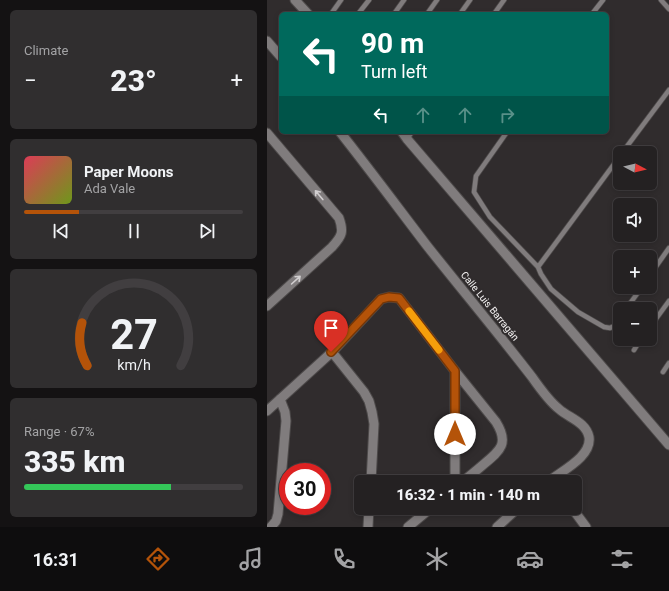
<!DOCTYPE html>
<meta charset="utf-8">
<style>
:root{--surface:#242122;--page:#302e2f;--text:#f1f3f6;--muted:#a3a3a5;--line:#413e40;--accent:#b45309}
body{margin:0;font-family:Roboto,sans-serif;background:var(--page);color:var(--text);height:100vh;display:flex;flex-direction:column;font-size:15px;white-space:nowrap}
*{box-sizing:border-box;margin:0}
p{font-size:13px;color:var(--muted)}
.icon{flex:none;width:22px;height:22px;fill:none;stroke:currentColor;stroke-width:2;stroke-linecap:round;stroke-linejoin:round}
.map{position:relative;flex:1;overflow:hidden}
.sheet{display:flex;flex-direction:column;gap:10px;padding:10px;background:#141213;width:267px}
.sheet>*{flex:none}
.guide{position:absolute;left:12px;top:12px;width:330px;height:122px;border-radius:6px;box-shadow:0 2px 6px #0003,0 0 0 1px var(--line);background:#00695c;color:#fff;overflow:hidden}
.needle{width:26px;rotate:97deg}
.buttons{position:absolute;left:346px;top:146px;display:grid;gap:8px}
.buttons a{display:grid;place-items:center;width:44px;height:44px;border-radius:6px;background:var(--surface);box-shadow:0 2px 6px #0003,0 0 0 1px var(--line);font-size:20px}
.speed{position:absolute;left:12px;top:463px;display:flex;gap:8px;font-size:20px;font-weight:700;text-align:center}
.speed>*{display:grid;place-content:center;width:52px;height:52px;border-radius:50%;background:var(--surface);box-shadow:0 2px 6px #0003,0 0 0 1px var(--line);line-height:1}
.speed .limit{border:6px solid #d22;background:#fff;color:#111}
.pin{position:absolute;display:grid;place-items:center;width:34px;height:34px;color:#fff;margin:-41px -17px;border-radius:50% 50% 50% 0;rotate:-45deg;box-shadow:0 0 4px #0007}
.pin .icon{rotate:45deg}
.me{position:absolute;width:44px;margin:-22px;rotate:0deg;stroke-linejoin:round;filter:drop-shadow(0 0 3px #0008)}
.turn{display:flex;align-items:center;gap:14px;height:84px;padding:0 16px;font-size:18px}
.turn .icon{width:52px;height:52px;stroke-width:2.5}
.turn b{display:block;font-size:28px;line-height:34px}
.lanes{display:flex;align-items:center;height:38px;padding:0 16px;background:#0003;justify-content:center;gap:20px;direction:ltr}
.lanes .off{opacity:.35}
.big{font-size:30px;font-weight:800;line-height:1.1}
.sheet .tile{flex:1;display:flex;flex-direction:column;justify-content:center;gap:6px;min-width:0;padding:0 14px;border-radius:6px;background:var(--page)}
.sheet .dial{align-items:center;gap:0}
.dial svg{height:104px;overflow:visible;fill:none;stroke:var(--line);stroke-width:7;stroke-linecap:round;text-anchor:middle}
.dial text{fill:var(--text);stroke:none}
.song{display:flex;align-items:center;gap:12px}
.cover{width:48px;height:48px;border-radius:6px;background:linear-gradient(135deg,hsl(350 70% 55%),hsl(80 70% 35%))}
.played{height:4px;border-radius:2px;background:linear-gradient(90deg,var(--accent) 25%,var(--line) 25%)}
.keys{display:flex;justify-content:space-around;direction:ltr}
.heat{display:flex;justify-content:space-between;align-items:center;font-size:22px;direction:ltr}
.charge{height:6px;border-radius:3px;background:linear-gradient(90deg,#34c759 67%,var(--line) 0)}
.trip{position:absolute;left:87px;top:475px;width:228px;height:40px;border-radius:6px;background:var(--surface);box-shadow:0 2px 6px #0003,0 0 0 1px var(--line);font-weight:800;line-height:40px;text-align:center}
.dock{display:flex;height:64px;justify-content:space-around;align-items:center;background:#0e0d0e;color:var(--muted)}
.dock .icon{width:28px;height:28px}
.dock .current{color:var(--accent)}
.dock b{font-size:18px;color:var(--text)}
main{display:flex;flex:1;min-height:0}
.map>svg:first-child{display:block}
.lines{fill:none;stroke-linecap:round;stroke-linejoin:round}
.lane-casing{stroke:#4d4a4a;stroke-width:6}
.street-casing{stroke:#4d4a4a;stroke-width:11}
.lane{stroke:#807c7d;stroke-width:4.5}
.street{stroke:#807c7d;stroke-width:9}
.oneway{stroke:#d2cfd0}
.route-casing{stroke:#753606;stroke-width:10}
.route{stroke:#b45309;stroke-width:7}
.slow{stroke:#f59e0b;stroke-width:7}
.labels{text-anchor:middle;dominant-baseline:central;stroke-width:4;stroke-linejoin:round;paint-order:stroke}
.street-label{font-size:10px;fill:#f5f3f3;stroke:#302c2d}
</style>
<main>
<section class="sheet">
<div class="tile"><p>Climate</p>
<div class="heat"><a>−</a><b class="big">23°</b><a>+</a></div>
</div>
<div class="tile">
<div class="song"><i class="cover"></i><div><b>Paper Moons</b><p>Ada Vale</p></div></div>
<div class="played"></div>
<div class="keys"><svg class="icon" aria-label="previous" viewBox="0 0 24 24"><path d="M18 5L8 12l10 7zM5 5v14"/></svg><svg class="icon" aria-label="pause" viewBox="0 0 24 24"><path d="M8 5v14M16 5v14"/></svg><svg class="icon" aria-label="next" viewBox="0 0 24 24"><path d="M6 5l10 7-10 7zM19 5v14"/></svg></div>
</div>
<div class="tile dial"><svg viewBox="0 0 100 80">
<path d="M14 69A42 42 0 1 1 86 69"/>
<path d="M14 69A42 42 0 0 1 10 36" stroke="#b45309"/>
<text x="50" y="56" font-size="32" font-weight="700">27</text>
<text x="50" y="72" font-size="11">km/h</text>
</svg></div>
<div class="tile"><p>Range · 67%</p><b class="big">335 km</b><div class="charge"></div></div>
</section>
<div class="map">
<svg width="402" height="527" viewBox="0 0 402 527">
<rect width="100%" height="100%" fill="#302c2d"/>
<g class="lines">
<!-- lane casing -->
<g class="lane-casing">
<path id="lane" d="M 394,0 L 402,9
M 64,14 L 74,0
M 91,14 L 102,0
M 127,14 L 137,0
M 160,14 L 170,0
M 193,14 L 203,0
M 227,14 L 237,0
M 325,14 L 336,0
M 240,132 L 209,176 L 207,192 L 223,217 L 271,267 L 274,274 L 284,289 L 311,312 L 337,327 L 343,328 L 347,326 L 353,317
M 140,139 L 145,132
M 355,153 L 402,90
M 271,267 L 353,156
M 383,275 L 402,248
M 359,309 L 375,287
M 383,327 L 402,301
M 367,350 L 374,339
M 396,372 L 402,363"/>
</g>
<!-- street casing -->
<g class="street-casing">
<path id="street" d="M 28,0 L 41,14
M 0,41 L 14,57
M 73,132 C 103,170 132,209 161,247 C 196,291 231,333 265,377 C 272,387 283,402 292,409 C 302,418 319,422 322,437 C 325,457 294,471 281,482
M 135,132 L 140,139 L 402,445
M 0,133 L 72,218 C 77,232 75,236 65,247 L 0,306
M 65,352 L 97,392 L 102,401 L 105,412 L 107,424 L 104,482
M 188,371 L 188,482
M 0,411 L 65,352 L 114,299 L 122,297 L 132,298 L 188,371 L 229,422 C 242,443 234,450 217,464 C 210,470 203,476 195,482
M 305,508 L 319,527
M 4,527 L 9,521 L 11,514 L 19,421 L 18,412 L 13,399
M 101,527 L 102,508
M 141,527 L 164,508
M 230,527 L 251,508"/>
</g>
<!-- lane -->
<use href="#lane" class="lane"/>
<!-- street -->
<use href="#street" class="street"/>
</g>
<!-- one-way arrows -->
<defs><path id="oneway-shaft" d="M-6 0H5M1.5-3L5.5 0L1.5 3" fill="none" stroke-width="1.6" stroke-linecap="round" stroke-linejoin="round"/></defs>
<g class="oneway">
<use href="#oneway-shaft" transform="translate(52 195) rotate(-130)"/>
<use href="#oneway-shaft" transform="translate(29 280) rotate(-42)"/>
</g>
<g class="lines">
<!-- route casing -->
<g class="route-casing">
<path id="route" d="M 64,352 L 114,299 L 122,297 L 132,298 L 188,371 L 188,434"/>
</g>
<!-- route -->
<use href="#route" class="route"/>
<!-- slow -->
<path class="slow" d="M 142,311 L 172,350"/>
</g>
<g class="labels">
<!-- street labels -->
<g class="street-label">
<text transform="translate(223 306) rotate(51)">Calle Luis Barragán</text>
</g>
</g>
</svg>
<div class="buttons">
<a><svg class="needle" viewBox="-14 -14 28 28"><path d="M0-13l5 13h-10z" fill="#e53935"/><path d="M0 13l5-13h-10z" fill="#a3a3a5"/></svg></a>
<a><svg class="icon" aria-label="sound" viewBox="0 0 24 24"><path d="M4 9h4l5-4v14l-5-4H4zM17 9q2 3 0 6"/></svg></a>
<a>+</a>
<a>−</a>
</div>
<div class="speed"><div class="limit">30</div></div>
<div class="pin" style="left:64px;top:352px;background:#d93025"><svg class="icon" aria-label="arrive" viewBox="0 0 24 24"><path d="M6 21V4h12l-3 4 3 4H6"/></svg></div>
<svg class="me" style="left:188px;top:434px" viewBox="-20 -20 40 40"><circle r="19" fill="#fff"/><path d="M0-13L10 11 0 6-10 11z" fill="#b45309"/></svg>
<div class="trip">16:32 · 1 min · 140 m</div>
<div class="guide">
<div class="turn"><svg class="icon" aria-label="left" viewBox="0 0 24 24"><path d="M17 20v-9H6M10 6l-5 5 5 5"/></svg><div><b>90 m</b>Turn left</div></div>
<div class="lanes"><svg class="icon" aria-label="left" viewBox="0 0 24 24"><path d="M17 20v-9H6M10 6l-5 5 5 5"/></svg><svg class="icon off" aria-label="ahead" viewBox="0 0 24 24"><path d="M12 20V5M6 11l6-6 6 6"/></svg><svg class="icon off" aria-label="ahead" viewBox="0 0 24 24"><path d="M12 20V5M6 11l6-6 6 6"/></svg><svg class="icon off" aria-label="right" viewBox="0 0 24 24"><path d="M7 20v-9h11M14 6l5 5-5 5"/></svg></div>
</div>
</div>
</main>
<nav class="dock">
<b>16:31</b>
<svg class="icon current" aria-label="directions" viewBox="0 0 24 24"><path d="M12 3l9 9-9 9-9-9zM9 14v-3h6M13 9l2 2-2 2"/></svg>
<svg class="icon" aria-label="music" viewBox="0 0 24 24"><path d="M9 18V5l10-2v13"/><circle cx="6" cy="18" r="3"/><circle cx="16" cy="16" r="3"/></svg>
<svg class="icon" aria-label="phone" viewBox="0 0 24 24"><path d="M5 4h4l2 5-3 2q2 4 5 5l2-3 5 2v4C11 20 4 13 5 4z"/></svg>
<svg class="icon" aria-label="climate" viewBox="0 0 24 24"><path d="M12 3v18M4 7l16 10M4 17L20 7"/></svg>
<svg class="icon" aria-label="car" viewBox="0 0 24 24"><path d="M5 17H2v-5l4-1 3-4h7l3 4 3 1v5h-3M9 17h6M6 11h13"/><circle cx="7" cy="17" r="2"/><circle cx="17" cy="17" r="2"/></svg>
<svg class="icon" aria-label="filters" viewBox="0 0 24 24"><path d="M4 7h16M4 17h16"/><circle cx="9" cy="7" r="2"/><circle cx="15" cy="17" r="2"/></svg>
</nav>
